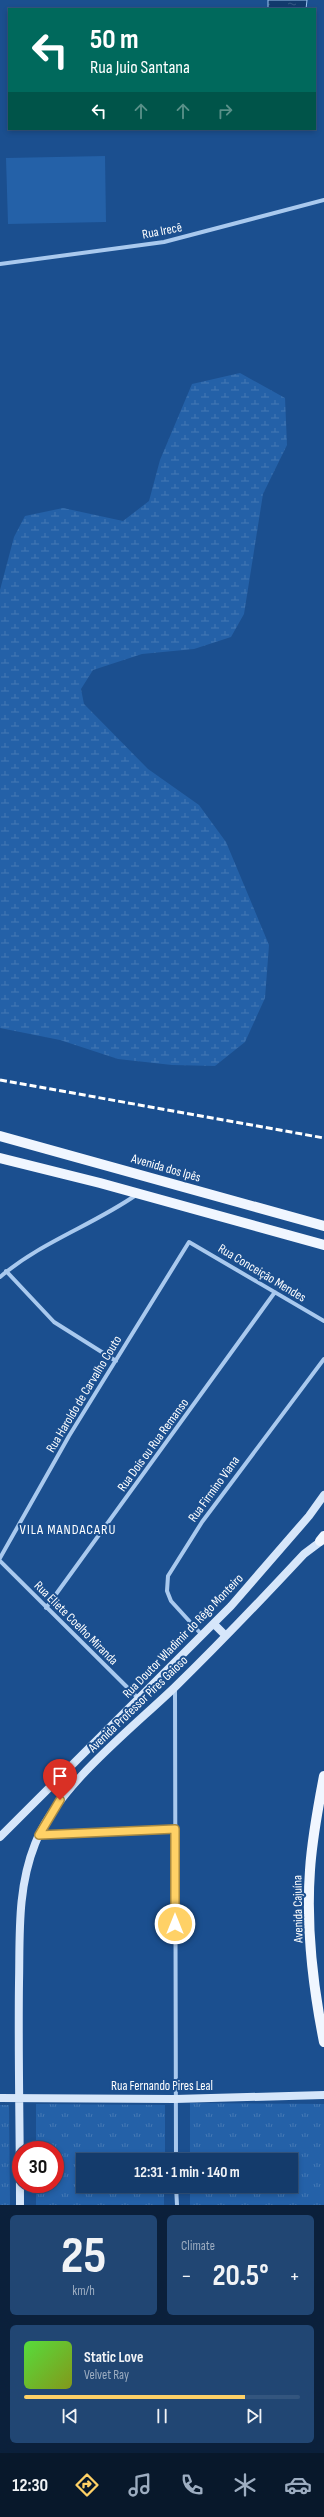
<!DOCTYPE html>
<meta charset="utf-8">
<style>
:root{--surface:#143b6b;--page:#214673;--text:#f1f3f6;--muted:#9dadc1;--line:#33557e;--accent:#ffd166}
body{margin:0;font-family:"Sofia Sans Condensed",sans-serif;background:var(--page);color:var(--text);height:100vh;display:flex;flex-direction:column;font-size:15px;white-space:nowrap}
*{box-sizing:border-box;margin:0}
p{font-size:13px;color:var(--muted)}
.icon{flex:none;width:22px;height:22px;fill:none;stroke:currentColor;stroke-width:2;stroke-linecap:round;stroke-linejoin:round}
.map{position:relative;height:2205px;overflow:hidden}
.panel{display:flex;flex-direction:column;gap:10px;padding:10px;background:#0b203b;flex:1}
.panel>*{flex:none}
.hud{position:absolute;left:8px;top:8px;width:308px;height:122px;border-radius:0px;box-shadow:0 2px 6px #0003,0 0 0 1px var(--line);background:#00695c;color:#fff;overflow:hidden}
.speed{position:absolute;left:12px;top:2141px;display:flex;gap:8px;font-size:20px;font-weight:700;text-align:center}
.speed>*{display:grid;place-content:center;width:52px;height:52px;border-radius:50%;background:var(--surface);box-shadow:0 2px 6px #0003,0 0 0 1px var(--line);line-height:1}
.speed .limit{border:6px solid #d22;background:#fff;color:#111}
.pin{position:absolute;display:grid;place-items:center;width:34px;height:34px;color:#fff;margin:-41px -17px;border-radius:50% 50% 50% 0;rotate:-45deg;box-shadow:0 0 4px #0007}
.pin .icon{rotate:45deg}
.me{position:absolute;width:44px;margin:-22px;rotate:0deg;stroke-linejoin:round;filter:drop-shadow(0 0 3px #0008)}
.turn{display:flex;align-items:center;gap:14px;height:84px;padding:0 16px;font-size:18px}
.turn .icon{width:52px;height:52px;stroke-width:2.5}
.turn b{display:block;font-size:28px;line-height:34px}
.lanes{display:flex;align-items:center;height:38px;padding:0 16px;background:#0003;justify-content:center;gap:20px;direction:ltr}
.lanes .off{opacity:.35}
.big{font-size:30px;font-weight:700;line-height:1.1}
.panel .widget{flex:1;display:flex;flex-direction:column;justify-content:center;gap:6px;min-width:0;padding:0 14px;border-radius:6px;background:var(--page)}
.panel .dial{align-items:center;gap:0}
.dial b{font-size:52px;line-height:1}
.song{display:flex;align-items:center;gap:12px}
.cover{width:48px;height:48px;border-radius:6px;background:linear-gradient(135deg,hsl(110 70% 55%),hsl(70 70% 35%))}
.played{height:4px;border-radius:2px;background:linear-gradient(90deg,var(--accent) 80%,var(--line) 80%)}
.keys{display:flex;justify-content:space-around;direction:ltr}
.heat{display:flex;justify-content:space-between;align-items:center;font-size:22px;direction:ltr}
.panel .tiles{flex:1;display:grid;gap:10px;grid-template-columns:1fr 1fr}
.widget:last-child{grid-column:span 2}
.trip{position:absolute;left:76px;top:2153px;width:222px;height:40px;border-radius:0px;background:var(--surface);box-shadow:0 2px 6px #0003,0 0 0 1px var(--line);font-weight:700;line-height:40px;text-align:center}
.tab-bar{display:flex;height:64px;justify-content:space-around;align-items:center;background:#08182b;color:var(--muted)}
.tab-bar .icon{width:28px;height:28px}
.tab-bar .on{color:var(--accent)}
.tab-bar b{font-size:18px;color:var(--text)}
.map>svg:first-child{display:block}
.grass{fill:url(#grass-tufts)}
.wetland{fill:url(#wetland-marsh)}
.green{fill:#2461a8}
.water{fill:url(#water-ripples);stroke:#9cc4f0}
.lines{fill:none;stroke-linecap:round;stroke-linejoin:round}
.minor{stroke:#a9c9ee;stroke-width:4}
.secondary{stroke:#d6e6fa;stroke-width:8}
.primary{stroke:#f0f6ff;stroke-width:10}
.rail{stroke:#fff;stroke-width:3;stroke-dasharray:7 3;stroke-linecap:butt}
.route-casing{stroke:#a68842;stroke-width:10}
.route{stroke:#ffd166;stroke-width:7}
.labels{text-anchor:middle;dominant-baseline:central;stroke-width:4;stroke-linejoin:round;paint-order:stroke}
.street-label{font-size:13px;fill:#fff;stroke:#1b4f8f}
.neighbourhood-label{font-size:14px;letter-spacing:1px;fill:#fff;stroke:#1b4f8f}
</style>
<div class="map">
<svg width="324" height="2205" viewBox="0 0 324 2205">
<defs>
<pattern id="grass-tufts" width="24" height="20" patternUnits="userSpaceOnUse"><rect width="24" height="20" fill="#2461a8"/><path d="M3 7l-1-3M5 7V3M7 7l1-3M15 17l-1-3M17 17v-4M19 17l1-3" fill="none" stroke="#4579b5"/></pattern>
<pattern id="wetland-marsh" width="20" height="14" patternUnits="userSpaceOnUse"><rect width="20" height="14" fill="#2461a8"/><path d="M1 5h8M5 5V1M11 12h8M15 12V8" fill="none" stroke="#4579b5"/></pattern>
<pattern id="water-ripples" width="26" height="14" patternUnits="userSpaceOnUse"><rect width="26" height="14" fill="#123a6d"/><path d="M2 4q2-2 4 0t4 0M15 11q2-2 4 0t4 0" fill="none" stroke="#365883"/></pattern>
</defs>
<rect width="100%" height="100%" fill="#1b4f8f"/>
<!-- grass -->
<path class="grass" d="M 190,2103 L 324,2104 L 324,2205 L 190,2205 L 190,2186 L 291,2186 L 291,2160 L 190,2160 Z
M 36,2104 L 165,2105 L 165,2160 L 83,2160 L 83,2186 L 164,2186 L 164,2205 L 36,2205 L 36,2184 L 55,2184 L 55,2150 L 36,2150 Z
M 0,2105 L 9,2105 L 10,2205 L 0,2205 Z"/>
<!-- wetland -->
<path class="wetland" d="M 240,373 L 285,398 L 287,445 L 263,494 L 244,614 L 231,637 L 194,649 L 142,654 L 93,670 L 81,689 L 84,704 L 148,769 L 199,805 L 226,842 L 269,945 L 265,998 L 245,1042 L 215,1066 L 172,1065 L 118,1059 L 60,1040 L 0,1028 L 0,590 L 14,537 L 25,516 L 63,508 L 123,521 L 149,501 L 160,460 L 192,384 Z"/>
<!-- green -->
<path class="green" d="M 105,156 L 106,222 L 8,224 L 6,158 Z"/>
<!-- water -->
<path class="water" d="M 268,0 L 307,0 L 306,9 L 268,9 Z"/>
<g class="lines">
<!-- minor -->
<path class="minor" d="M 0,264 L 164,242 L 324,200
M 6,1271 L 54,1322 L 116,1361
M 0,1277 C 41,1242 93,1225 136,1195
M 0,1558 L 69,1436 L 189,1242 L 324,1321
M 0,1561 L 138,1698
M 46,1608 L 275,1292
M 202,1635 L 171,1601 L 167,1591 L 168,1576 L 202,1522 L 324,1359
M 175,1688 L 176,2160
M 40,1835 L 175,1829
M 176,2186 L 177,2205"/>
<!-- secondary -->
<path class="secondary" d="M 214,1624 L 225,1635
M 0,1837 L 231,1606 L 309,1516 L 324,1495
M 0,2098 L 175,2099 L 324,2095
M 20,2205 C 20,2131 18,2057 19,1983 C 20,1936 17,1889 35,1844 C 56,1788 130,1730 174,1688 C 218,1645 262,1599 304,1554 L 324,1539"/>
<!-- primary -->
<path class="primary" d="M 0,1136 L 324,1226
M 0,1158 L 100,1183 L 324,1245
M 320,1541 L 324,1536
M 324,1776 C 318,1807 312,1838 310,1870 C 306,1926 313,1987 324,2042"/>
<!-- rail -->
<path class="rail" d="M 0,1080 L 324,1138"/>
</g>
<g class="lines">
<!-- route casing -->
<g class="route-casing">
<path id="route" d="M 60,1800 L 39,1835 L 175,1829 L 175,1924"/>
</g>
<!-- route -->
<use href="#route" class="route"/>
</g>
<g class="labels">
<!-- street labels -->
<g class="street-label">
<text transform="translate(162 231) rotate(-11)">Rua Irecê</text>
<text transform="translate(166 1168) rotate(16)">Avenida dos Ipês</text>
<text transform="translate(262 1273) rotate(31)">Rua Conceição Mendes</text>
<text transform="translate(84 1394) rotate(-59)">Rua Haroldo de Carvalho Couto</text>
<text transform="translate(153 1445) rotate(-54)">Rua Dois ou Rua Remanso</text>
<text transform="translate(214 1489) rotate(-54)">Rua Firmino Viana</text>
<text transform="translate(76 1623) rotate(45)">Rua Eliete Coelho Miranda</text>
<text transform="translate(183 1636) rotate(-46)">Rua Doutor Wladimir do Rêgo Monteiro</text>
<text transform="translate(138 1704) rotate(-44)">Avenida Professor Pires Gaioso</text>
<text transform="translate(298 1909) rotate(-91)">Avenida Cajuína</text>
<text x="162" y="2086">Rua Fernando Pires Leal</text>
</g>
<!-- neighbourhood labels -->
<g class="neighbourhood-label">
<text x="68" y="1529">VILA MANDACARU</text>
</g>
</g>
</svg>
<div class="speed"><div class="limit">30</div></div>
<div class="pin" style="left:60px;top:1800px;background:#d93025"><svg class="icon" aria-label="arrive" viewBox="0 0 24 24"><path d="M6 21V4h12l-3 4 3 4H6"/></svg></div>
<svg class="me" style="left:175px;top:1924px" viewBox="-20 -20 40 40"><circle r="17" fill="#ffd166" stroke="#fff" stroke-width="3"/><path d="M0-11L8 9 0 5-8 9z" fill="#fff"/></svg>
<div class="trip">12:31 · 1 min · 140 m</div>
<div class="hud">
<div class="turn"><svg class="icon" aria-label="left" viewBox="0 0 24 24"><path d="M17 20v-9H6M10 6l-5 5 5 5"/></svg><div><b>50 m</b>Rua Juio Santana</div></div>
<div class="lanes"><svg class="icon" aria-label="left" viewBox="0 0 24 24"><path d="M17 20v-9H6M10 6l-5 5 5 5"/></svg><svg class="icon off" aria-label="ahead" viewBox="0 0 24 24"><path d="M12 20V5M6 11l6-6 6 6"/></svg><svg class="icon off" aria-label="ahead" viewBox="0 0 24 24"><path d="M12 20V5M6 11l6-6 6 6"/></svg><svg class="icon off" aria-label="right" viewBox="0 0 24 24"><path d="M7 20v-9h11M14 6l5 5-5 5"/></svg></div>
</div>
</div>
<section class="panel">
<div class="tiles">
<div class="widget dial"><b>25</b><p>km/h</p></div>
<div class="widget"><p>Climate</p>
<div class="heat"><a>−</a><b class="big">20.5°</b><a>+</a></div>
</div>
<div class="widget">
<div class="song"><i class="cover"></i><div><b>Static Love</b><p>Velvet Ray</p></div></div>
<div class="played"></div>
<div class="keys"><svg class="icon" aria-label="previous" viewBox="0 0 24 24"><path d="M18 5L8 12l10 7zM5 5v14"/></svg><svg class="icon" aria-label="pause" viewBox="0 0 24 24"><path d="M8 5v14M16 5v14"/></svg><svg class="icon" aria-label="next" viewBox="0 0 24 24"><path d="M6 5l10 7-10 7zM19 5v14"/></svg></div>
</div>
</div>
</section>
<nav class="tab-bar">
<b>12:30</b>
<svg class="icon on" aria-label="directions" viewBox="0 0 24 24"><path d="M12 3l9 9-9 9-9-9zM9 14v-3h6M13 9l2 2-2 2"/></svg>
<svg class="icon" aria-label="music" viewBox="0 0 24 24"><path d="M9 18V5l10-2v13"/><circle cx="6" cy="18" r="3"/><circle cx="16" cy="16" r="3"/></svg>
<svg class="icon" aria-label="phone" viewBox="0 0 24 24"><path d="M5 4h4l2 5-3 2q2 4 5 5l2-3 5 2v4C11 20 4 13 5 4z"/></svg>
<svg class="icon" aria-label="climate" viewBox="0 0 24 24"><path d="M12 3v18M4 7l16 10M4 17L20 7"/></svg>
<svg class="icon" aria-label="car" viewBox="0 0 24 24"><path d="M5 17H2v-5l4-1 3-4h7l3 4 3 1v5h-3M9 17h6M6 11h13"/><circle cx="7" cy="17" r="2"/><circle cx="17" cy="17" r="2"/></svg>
</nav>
